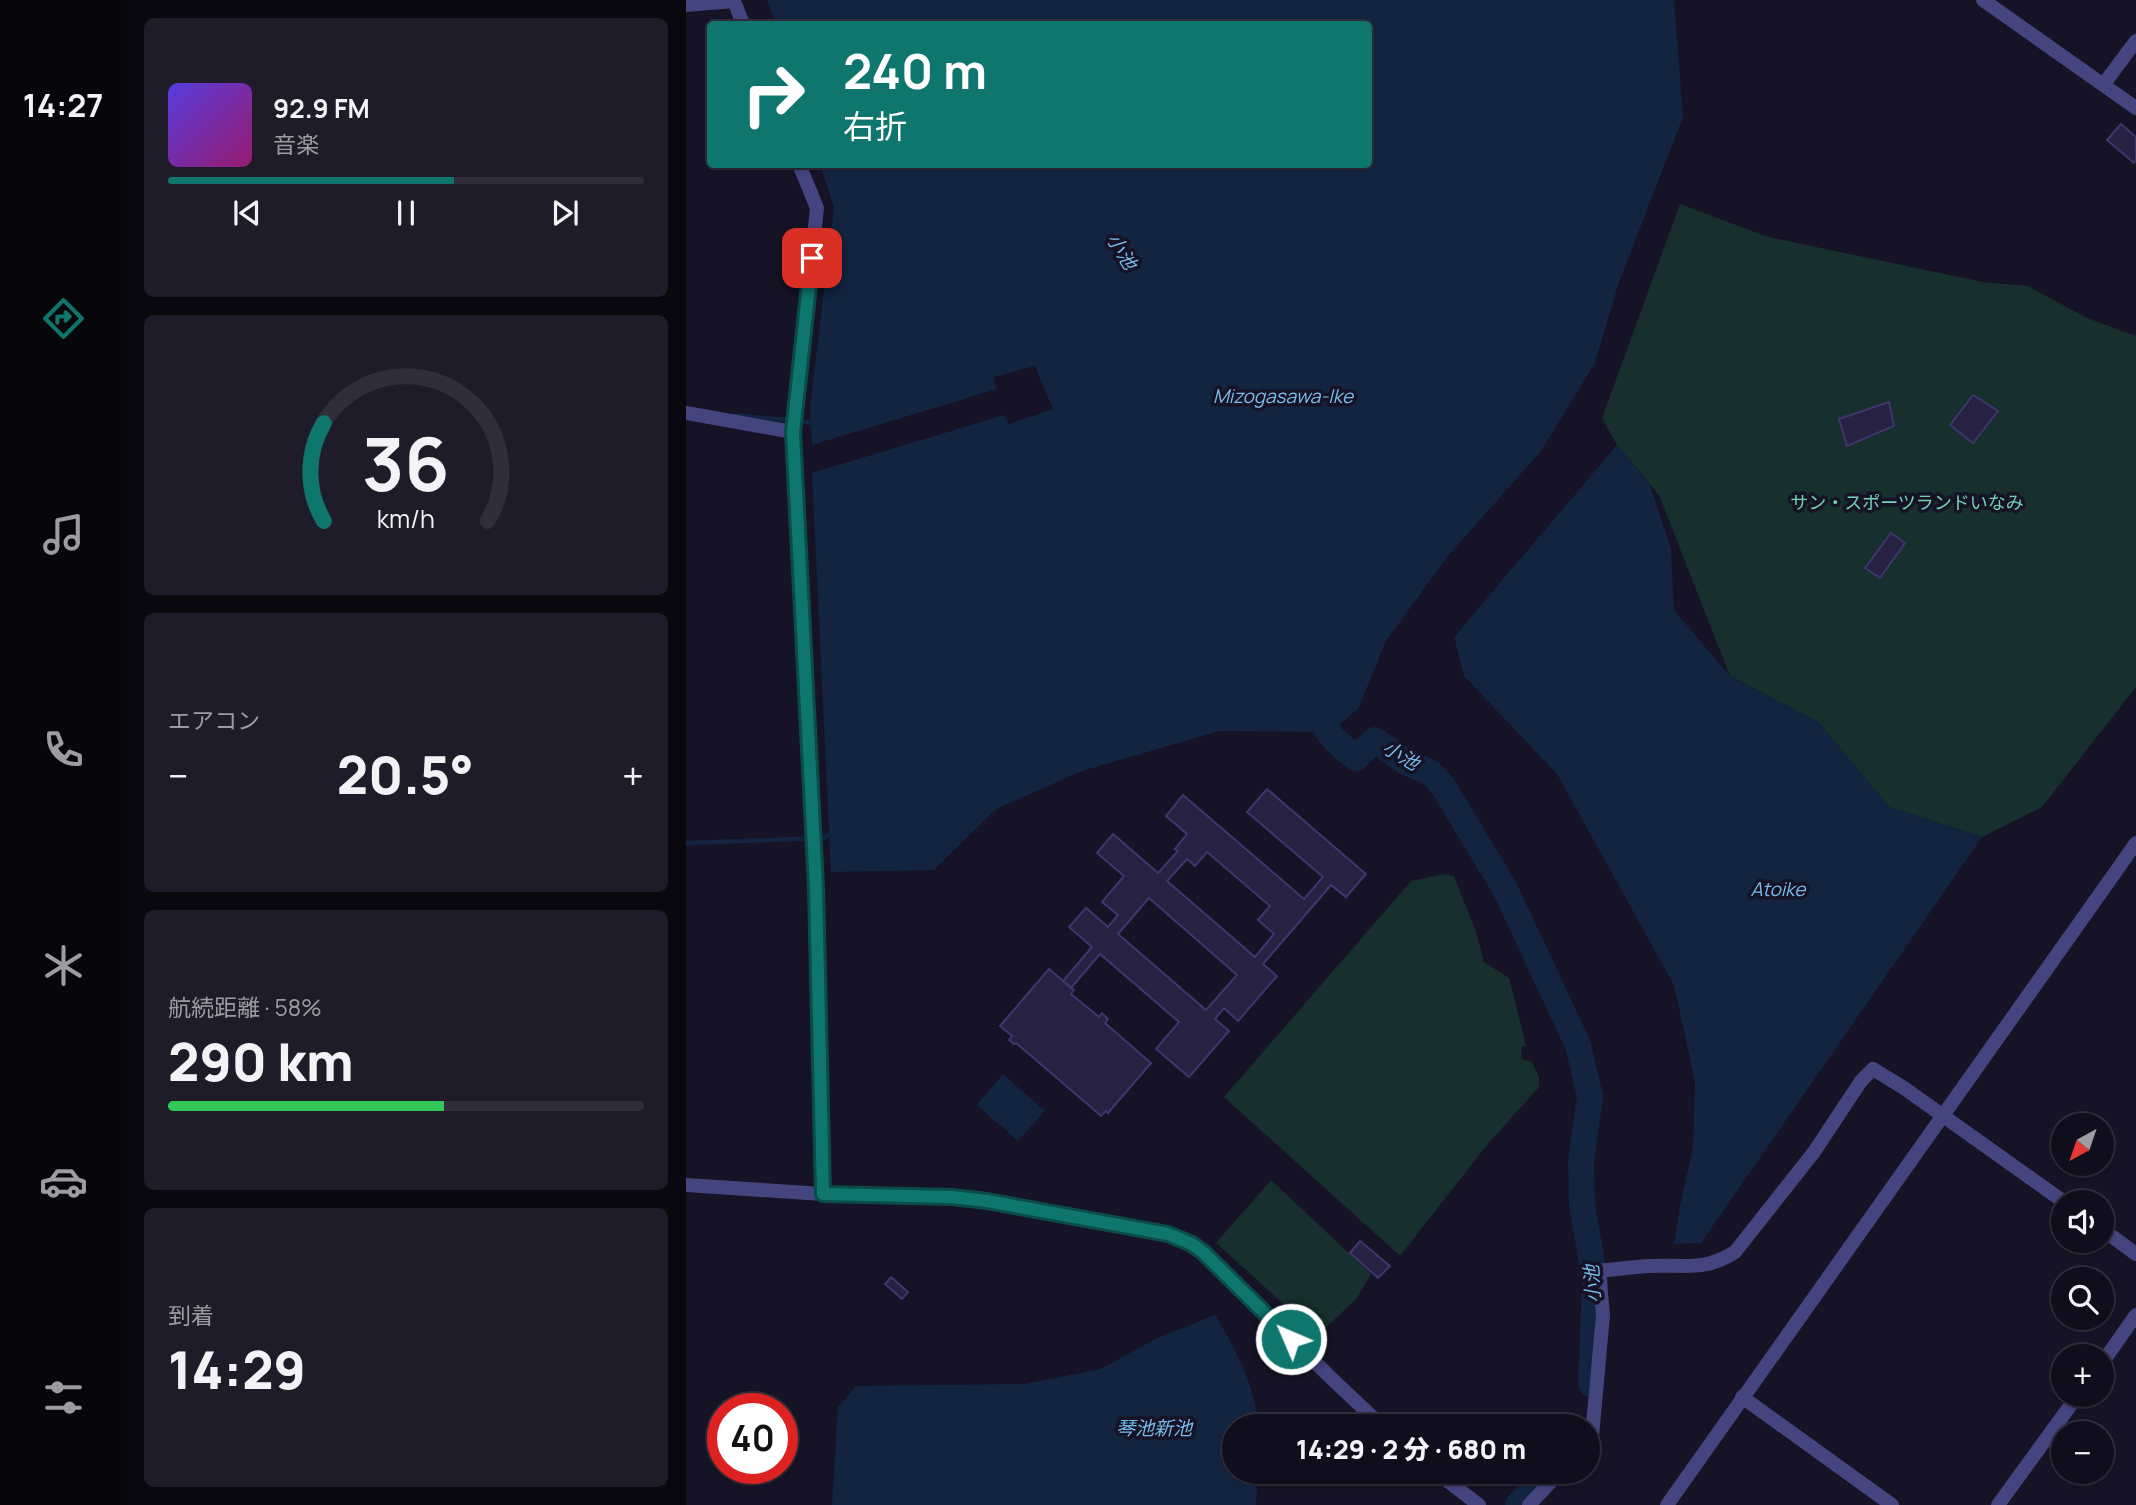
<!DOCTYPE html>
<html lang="ja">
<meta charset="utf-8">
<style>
:root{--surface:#100e1c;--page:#1e1c29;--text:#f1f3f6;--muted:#9c9ca3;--line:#302e3b;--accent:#0f766e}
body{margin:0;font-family:Manrope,"Noto Sans JP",sans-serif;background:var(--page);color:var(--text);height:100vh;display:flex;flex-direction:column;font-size:26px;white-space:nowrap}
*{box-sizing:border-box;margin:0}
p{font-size:23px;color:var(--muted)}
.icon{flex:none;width:38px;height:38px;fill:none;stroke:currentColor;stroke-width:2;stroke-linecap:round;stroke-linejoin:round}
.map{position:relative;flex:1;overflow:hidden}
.side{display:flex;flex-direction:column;gap:18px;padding:18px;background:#09080f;width:560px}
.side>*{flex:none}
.guide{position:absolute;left:21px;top:21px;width:665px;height:147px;border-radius:7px;box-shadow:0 2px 5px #0004,0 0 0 2px var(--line);background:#0f766e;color:#fff;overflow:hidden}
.needle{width:46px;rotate:220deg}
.buttons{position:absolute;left:1365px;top:1113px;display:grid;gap:14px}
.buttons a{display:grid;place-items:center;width:63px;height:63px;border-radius:50%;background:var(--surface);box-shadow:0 2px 5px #0004,0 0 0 2px var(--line);font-size:35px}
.speed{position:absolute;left:21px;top:1393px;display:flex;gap:14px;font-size:35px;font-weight:700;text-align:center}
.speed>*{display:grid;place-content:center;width:91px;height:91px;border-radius:50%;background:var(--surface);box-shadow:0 2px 5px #0004,0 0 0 2px var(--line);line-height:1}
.speed .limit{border:10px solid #d22;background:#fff;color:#111}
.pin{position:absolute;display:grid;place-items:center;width:60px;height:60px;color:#fff;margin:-30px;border-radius:14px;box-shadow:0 4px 10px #0006}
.me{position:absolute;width:77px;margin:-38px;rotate:315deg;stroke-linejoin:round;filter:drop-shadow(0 0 5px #0008)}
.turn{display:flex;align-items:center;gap:24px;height:147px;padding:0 21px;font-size:32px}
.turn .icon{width:91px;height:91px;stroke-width:2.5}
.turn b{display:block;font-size:49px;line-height:60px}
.big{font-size:52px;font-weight:800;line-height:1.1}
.side .tile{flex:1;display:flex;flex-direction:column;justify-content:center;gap:10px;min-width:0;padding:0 24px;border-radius:10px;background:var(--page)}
.side .dial{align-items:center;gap:0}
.dial svg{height:182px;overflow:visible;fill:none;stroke:var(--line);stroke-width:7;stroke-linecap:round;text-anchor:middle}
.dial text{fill:var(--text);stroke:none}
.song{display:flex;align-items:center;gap:21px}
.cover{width:84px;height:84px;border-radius:10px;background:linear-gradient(135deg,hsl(250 70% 55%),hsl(320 70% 35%))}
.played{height:7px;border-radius:4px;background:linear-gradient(90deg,var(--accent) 60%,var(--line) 60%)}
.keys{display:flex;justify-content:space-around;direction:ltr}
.heat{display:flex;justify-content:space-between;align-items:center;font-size:38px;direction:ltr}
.charge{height:10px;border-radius:5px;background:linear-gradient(90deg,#34c759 58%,var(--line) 0)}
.trip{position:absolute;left:536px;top:1414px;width:378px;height:70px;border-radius:35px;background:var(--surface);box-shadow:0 2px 5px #0004,0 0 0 2px var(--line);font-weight:800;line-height:70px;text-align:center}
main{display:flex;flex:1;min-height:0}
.dock{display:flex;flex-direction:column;width:126px;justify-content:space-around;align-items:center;background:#06060b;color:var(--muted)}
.dock .icon{width:49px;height:49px}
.dock .on{color:var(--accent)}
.dock b{font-size:32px;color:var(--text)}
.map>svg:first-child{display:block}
.green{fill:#172f2d}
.water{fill:#122440}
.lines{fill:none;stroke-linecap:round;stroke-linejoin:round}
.stream{stroke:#122440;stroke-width:4.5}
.river{stroke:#122440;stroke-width:26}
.building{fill:#272144;stroke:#3f366d;stroke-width:2;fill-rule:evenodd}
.minor{stroke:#44447e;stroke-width:14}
.tertiary{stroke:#44447e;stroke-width:14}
.route-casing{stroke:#0a4d48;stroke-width:18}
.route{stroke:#0f766e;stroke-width:12}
.labels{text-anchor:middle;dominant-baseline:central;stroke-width:7;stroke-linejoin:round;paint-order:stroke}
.park-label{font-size:18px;fill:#71d1b5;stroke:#151325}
.water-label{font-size:19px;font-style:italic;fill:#77bced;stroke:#151325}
</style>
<main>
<nav class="dock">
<b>14:27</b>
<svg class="icon on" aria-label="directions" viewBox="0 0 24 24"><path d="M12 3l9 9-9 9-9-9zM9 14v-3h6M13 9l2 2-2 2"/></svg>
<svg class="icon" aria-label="music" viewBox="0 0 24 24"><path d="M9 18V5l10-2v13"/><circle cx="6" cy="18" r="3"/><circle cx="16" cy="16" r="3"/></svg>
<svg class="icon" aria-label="phone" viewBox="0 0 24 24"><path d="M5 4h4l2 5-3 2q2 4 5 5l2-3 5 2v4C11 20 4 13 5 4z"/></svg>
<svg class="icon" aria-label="climate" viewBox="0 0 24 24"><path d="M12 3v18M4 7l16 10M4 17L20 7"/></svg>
<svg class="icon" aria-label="car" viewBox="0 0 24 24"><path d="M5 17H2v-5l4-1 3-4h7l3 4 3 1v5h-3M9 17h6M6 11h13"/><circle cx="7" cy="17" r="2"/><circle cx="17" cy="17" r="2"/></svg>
<svg class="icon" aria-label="filters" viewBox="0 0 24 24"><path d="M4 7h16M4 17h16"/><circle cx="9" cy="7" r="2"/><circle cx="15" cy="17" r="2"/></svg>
</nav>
<section class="side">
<div class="tile">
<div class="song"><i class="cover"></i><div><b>92.9 FM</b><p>音楽</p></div></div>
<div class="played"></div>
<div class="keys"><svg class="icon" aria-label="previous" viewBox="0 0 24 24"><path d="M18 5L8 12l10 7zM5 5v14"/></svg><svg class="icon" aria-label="pause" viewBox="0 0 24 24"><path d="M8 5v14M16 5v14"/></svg><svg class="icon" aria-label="next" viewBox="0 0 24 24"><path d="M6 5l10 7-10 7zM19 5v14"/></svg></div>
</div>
<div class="tile dial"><svg viewBox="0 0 100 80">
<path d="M14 69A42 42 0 1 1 86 69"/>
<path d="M14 69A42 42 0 0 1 14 26" stroke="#0f766e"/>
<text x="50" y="56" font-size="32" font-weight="700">36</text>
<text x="50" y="72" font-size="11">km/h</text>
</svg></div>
<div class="tile"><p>エアコン</p>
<div class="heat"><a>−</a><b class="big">20.5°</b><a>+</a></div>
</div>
<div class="tile"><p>航続距離 · 58%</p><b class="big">290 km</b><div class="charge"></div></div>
<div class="tile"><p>到着</p><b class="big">14:29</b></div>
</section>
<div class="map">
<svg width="1450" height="1505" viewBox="0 0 1450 1505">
<rect width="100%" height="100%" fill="#151325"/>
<!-- green -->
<path class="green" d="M 994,204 L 1082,237 L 1297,282 L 1342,286 L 1401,318 L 1450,336 L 1450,687 L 1356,807 L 1296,837 L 1203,807 L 1132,722 L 1044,676 L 973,495 L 931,445 L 916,418 Z
M 758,874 L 768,876 L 790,932 L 798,962 L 823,978 L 840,1046 L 835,1047 L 836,1059 L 846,1062 L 853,1077 L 853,1087 L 801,1145 L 714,1256 L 538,1097 L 725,881 Z
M 585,1180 L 685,1274 L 671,1298 L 632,1335 L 530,1243 Z"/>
<!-- water -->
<path class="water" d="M 81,0 L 988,0 L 997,117 L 932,285 L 909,363 L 855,451 L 762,556 L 700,641 L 672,709 L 644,732 L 534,731 L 396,771 L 310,809 L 248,870 L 145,872 L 126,473 L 318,415 L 323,424 L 367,409 L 349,366 L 307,377 L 311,389 L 126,445 L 124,408 L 148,207 L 134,165 L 682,164 L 682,24 L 89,24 Z
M 931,445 L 964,485 L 985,549 L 988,610 L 1044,676 L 1132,722 L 1203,807 L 1296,837 L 1015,1243 L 988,1244 L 994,1206 L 1007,1147 L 1009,1082 L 988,985 L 871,774 L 778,676 L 768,637 Z
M 317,1074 L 359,1111 L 332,1141 L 291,1105 Z
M 529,1315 C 549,1347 571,1389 572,1426 L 548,1426 L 548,1472 L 572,1472 L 570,1505 L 146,1505 L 152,1407 L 170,1386 L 339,1384 L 415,1369 L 467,1340 Z"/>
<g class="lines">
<!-- stream -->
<path class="stream" d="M 49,415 L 127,423
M 0,843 L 138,838 L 147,832"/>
<!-- river -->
<path class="river" d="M 638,698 C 633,732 646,738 670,758 L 689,740 L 720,762 L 745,773 L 757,786 L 819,889 L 892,1045 L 904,1097 L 895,1161 L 896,1205 L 909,1280 L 905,1384
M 832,1505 L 864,1472"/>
</g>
<!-- building -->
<path class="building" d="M 1435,124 L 1450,137 L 1450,160 L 1448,163 L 1421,140 Z
M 1287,395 L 1312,411 L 1287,443 L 1264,425 Z
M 1203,402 L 1208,426 L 1161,446 L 1153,419 Z
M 1205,533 L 1219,543 L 1194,578 L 1179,568 Z
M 581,789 L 680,874 L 660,897 L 645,885 L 577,964 L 591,976 L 552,1021 L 538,1008 L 529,1019 L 543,1031 L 503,1077 L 470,1049 L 493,1022 L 414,954 L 385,988 L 377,981 L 406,947 L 383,927 L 400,908 L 422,927 L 432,915 L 416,902 L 438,876 L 411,853 L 427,834 L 472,873 L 492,851 L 489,849 L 501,834 L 480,816 L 497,795 L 618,899 L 637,877 L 561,812 ZM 521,852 L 584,906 L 572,920 L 588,934 L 569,957 L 481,881 L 501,859 L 509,866 ZM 463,898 L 551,975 L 520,1010 L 432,934 Z
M 363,969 L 388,990 L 385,994 L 413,1017 L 416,1013 L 422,1019 L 419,1023 L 465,1063 L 422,1113 L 420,1111 L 415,1116 L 330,1043 L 328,1044 L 323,1040 L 326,1036 L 314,1026 Z
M 674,1241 L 704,1266 L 692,1278 L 664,1253 Z
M 205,1277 L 222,1292 L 216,1299 L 199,1284 Z"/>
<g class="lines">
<!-- minor -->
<path class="minor" d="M 1297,0 L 1450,108
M 0,5 L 48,1 L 57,24
M 1417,85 L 1450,41
M 113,164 L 131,208 L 107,432 L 130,888 L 137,1194
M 0,413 L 107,432
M 1416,1229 L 1450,1254
M 1416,1363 L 1450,1315
M 1056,1397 L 1206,1505
M 901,1442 L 906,1436 L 917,1315 L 913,1271 C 930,1269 947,1267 963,1266 C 997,1264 1018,1272 1049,1252 L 1128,1152 L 1175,1081 L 1187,1069 L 1218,1088 L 1378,1202
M 843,1505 L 874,1472
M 1312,1505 L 1392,1395"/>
<!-- tertiary -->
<path class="tertiary" d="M 0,1185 L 137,1194 L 266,1197 L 301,1201 L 482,1234 L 507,1244 L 527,1261 L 644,1377 L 696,1426
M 750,1472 L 793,1505
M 981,1505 L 1450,843"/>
</g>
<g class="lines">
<!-- route casing -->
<g class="route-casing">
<path id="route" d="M 126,258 L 107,432 L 130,888 L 137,1194 L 266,1197 L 301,1201 L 482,1234 L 506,1244 L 517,1252 L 605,1339"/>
</g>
<!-- route -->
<use href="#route" class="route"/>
</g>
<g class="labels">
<!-- park labels -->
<g class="park-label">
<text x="1221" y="502">サン・スポーツランドいなみ</text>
</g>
<!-- water labels -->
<g class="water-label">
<text transform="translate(436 251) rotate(58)">小池</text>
<text x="597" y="396">Mizogasawa-Ike</text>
<text transform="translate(715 755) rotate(31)">小池</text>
<text x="1092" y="889">Atoike</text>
<text transform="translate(906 1284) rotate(-93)">小池</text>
<text x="468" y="1428">琴池新池</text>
</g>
</g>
</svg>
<div class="buttons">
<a><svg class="needle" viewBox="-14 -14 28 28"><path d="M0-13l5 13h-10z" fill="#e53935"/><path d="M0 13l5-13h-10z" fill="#9c9ca3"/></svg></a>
<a><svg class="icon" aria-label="sound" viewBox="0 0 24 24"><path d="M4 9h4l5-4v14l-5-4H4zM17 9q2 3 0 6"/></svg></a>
<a><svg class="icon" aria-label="search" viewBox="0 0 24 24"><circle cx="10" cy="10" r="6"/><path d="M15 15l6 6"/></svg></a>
<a>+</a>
<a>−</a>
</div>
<div class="speed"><div class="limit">40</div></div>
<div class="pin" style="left:126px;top:258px;background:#d93025"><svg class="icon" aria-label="arrive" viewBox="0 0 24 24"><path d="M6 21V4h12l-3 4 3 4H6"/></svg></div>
<svg class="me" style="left:605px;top:1339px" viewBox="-20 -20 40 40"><circle r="17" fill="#0f766e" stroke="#fff" stroke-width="3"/><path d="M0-11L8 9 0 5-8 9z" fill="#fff"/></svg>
<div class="trip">14:29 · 2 分 · 680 m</div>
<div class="guide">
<div class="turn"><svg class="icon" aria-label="right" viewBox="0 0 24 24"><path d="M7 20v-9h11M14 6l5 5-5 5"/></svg><div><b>240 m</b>右折</div></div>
</div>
</div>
</main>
